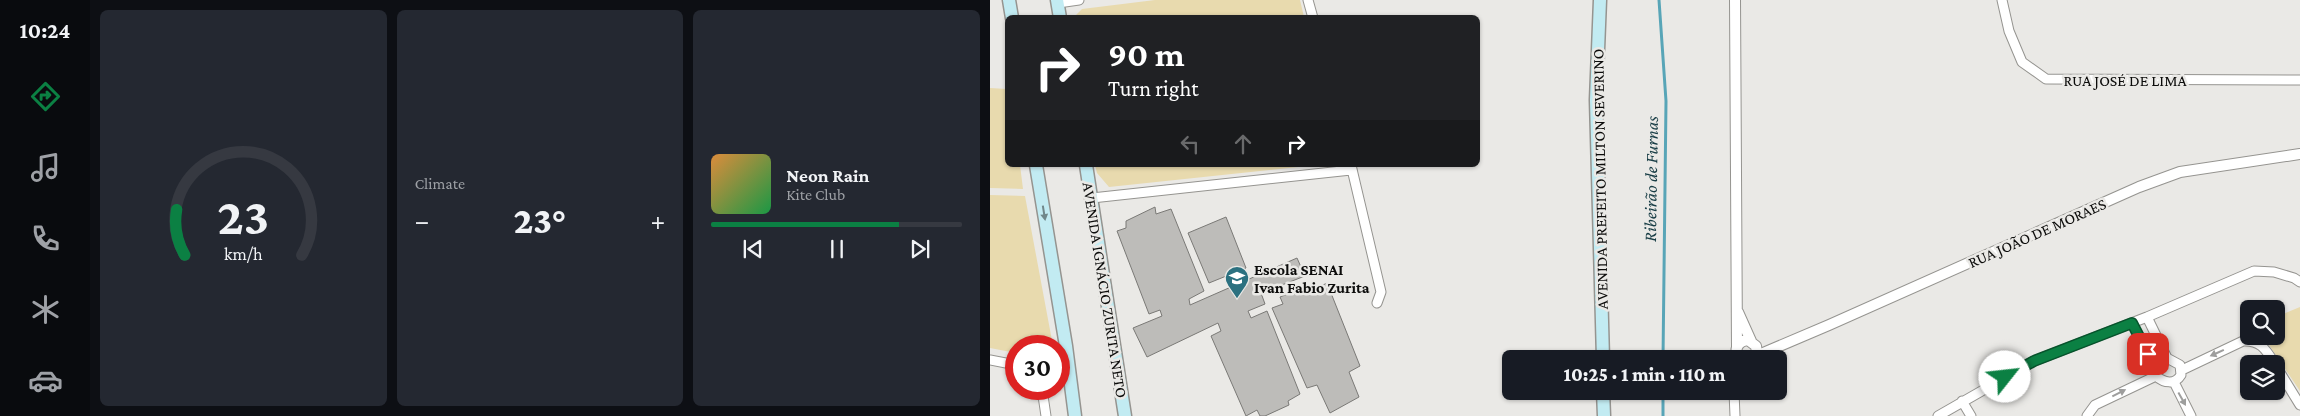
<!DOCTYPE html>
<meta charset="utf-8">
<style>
:root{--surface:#171b24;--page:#242831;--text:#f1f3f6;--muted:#9ea1a6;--line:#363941;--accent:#0b8043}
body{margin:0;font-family:"Crimson Pro",serif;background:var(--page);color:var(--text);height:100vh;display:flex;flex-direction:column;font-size:19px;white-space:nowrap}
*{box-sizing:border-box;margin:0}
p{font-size:16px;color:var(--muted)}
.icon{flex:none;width:28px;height:28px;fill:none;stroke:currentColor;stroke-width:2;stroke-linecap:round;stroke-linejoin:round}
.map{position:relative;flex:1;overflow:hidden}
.sheet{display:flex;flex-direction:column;gap:10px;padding:10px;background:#0d0f14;width:900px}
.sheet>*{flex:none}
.guide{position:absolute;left:15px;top:15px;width:475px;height:152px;border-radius:8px;box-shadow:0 1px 4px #0004;background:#202124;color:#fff;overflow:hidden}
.controls{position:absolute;left:1250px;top:300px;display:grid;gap:10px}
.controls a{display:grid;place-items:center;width:45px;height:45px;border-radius:8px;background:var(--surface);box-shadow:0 1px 4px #0004;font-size:25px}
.speed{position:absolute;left:15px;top:335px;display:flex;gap:10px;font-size:25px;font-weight:700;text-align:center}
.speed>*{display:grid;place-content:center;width:65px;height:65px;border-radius:50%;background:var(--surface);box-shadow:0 1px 4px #0004;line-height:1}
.speed .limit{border:8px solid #d22;background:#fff;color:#111}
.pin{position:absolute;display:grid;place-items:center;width:42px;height:42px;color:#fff;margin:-21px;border-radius:10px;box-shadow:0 2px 8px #0006}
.me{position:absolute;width:55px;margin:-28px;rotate:61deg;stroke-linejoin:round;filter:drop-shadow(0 0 4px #0008)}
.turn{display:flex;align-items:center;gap:18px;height:105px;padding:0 20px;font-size:22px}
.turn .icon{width:65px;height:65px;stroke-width:2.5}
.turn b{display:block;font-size:35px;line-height:42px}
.lanes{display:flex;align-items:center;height:48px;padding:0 20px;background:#0003;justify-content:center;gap:25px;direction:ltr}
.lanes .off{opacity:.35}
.big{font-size:38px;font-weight:800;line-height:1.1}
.sheet .widget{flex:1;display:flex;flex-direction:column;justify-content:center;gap:8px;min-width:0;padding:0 18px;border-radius:8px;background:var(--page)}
.sheet .dial{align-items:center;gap:0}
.dial svg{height:130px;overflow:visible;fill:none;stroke:var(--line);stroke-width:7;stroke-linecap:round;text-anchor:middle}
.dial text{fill:var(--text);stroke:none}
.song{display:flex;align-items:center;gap:15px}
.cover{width:60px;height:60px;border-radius:8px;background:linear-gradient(135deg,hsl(30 70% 55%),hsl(140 70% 35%))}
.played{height:5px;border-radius:2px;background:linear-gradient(90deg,var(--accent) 75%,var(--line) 75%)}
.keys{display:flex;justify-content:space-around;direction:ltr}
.heat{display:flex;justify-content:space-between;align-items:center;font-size:28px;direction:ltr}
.sheet .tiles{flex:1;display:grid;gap:10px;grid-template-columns:repeat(3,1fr)}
.trip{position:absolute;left:512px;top:350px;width:285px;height:50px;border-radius:8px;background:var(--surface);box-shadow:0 1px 4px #0004;font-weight:800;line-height:50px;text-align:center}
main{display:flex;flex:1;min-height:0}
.dock{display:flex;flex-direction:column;width:90px;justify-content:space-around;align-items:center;background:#090b0e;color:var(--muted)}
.dock .icon{width:35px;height:35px}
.dock .current{color:var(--accent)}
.dock b{font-size:22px;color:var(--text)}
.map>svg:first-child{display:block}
.green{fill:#e8daae}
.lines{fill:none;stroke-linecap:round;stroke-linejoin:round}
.stream{stroke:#58a5b7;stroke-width:3}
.building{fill:#bdbcb9;stroke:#7a7976}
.minor-casing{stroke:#959490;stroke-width:11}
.tertiary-casing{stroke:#959490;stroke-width:12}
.secondary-casing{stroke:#959490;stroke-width:15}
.minor{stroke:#fff;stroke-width:9}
.tertiary{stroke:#fff;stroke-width:10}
.secondary{stroke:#c2ebf2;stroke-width:12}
.oneway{fill:#70878a}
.oneway2{fill:#9e9e9d}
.route-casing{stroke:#07532c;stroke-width:12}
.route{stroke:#0b8043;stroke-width:9}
.labels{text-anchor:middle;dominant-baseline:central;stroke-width:5;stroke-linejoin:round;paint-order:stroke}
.street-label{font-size:16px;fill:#0c0c0b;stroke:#eae9e6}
.poi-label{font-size:16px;font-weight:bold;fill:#0c0c0b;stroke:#eae9e6;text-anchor:start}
.water-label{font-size:18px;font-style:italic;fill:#183d45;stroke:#eae9e6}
</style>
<main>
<nav class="dock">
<b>10:24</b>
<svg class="icon current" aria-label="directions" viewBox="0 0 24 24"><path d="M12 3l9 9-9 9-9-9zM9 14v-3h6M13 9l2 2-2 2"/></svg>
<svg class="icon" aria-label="music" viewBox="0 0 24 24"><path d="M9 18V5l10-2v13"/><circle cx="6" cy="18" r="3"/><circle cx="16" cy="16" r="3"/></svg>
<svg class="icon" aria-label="phone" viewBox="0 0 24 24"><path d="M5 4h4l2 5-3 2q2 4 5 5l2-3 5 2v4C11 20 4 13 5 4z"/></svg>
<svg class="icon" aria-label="climate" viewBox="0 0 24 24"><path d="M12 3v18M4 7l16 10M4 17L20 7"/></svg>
<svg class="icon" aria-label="car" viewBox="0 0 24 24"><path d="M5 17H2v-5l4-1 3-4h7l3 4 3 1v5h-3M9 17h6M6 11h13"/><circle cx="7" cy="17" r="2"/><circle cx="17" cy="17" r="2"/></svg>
</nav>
<section class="sheet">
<div class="tiles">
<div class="widget dial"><svg viewBox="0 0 100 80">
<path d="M14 69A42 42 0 1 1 86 69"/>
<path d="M14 69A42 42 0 0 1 9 41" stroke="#0b8043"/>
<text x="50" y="56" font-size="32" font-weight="700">23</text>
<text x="50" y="72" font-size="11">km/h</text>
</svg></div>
<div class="widget"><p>Climate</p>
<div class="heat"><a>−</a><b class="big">23°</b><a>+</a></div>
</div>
<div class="widget">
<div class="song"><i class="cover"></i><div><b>Neon Rain</b><p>Kite Club</p></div></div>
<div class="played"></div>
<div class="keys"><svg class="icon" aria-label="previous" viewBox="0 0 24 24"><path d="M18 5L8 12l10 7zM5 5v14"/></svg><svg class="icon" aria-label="pause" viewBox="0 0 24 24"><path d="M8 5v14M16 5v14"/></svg><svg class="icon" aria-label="next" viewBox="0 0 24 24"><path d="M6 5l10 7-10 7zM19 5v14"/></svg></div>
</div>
</div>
</section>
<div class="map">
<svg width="1310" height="416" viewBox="0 0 1310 416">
<rect width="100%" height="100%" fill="#eae9e6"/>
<!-- green -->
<path class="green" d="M 165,0 L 310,0 L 314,17 L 84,17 L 92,9 Z
M 0,88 L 17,89 L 18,165 L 30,165 L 33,189 L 0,188 Z
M 105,165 L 327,165 L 119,187 L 107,173 Z
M 0,195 L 35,196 L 63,346 L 26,346 L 26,353 L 0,348 Z
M 1310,307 L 1310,391 L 1273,336 L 1286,336 L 1286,317 Z"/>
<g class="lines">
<!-- stream -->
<path class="stream" d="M 669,0 L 676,101 L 673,359
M 673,416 L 673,391"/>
</g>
<!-- building -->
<path class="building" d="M 165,207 L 166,214 L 181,209 L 214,291 L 199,299 L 200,305 L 307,258 L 315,276 L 271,293 L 275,304 L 258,311 L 261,318 L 277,311 L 310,394 L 298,401 L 299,405 L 275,416 L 270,416 L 267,410 L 256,416 L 221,336 L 231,331 L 228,323 L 157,357 L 143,328 L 172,316 L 170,310 L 159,314 L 127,231 L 136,228 L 136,221 Z
M 236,217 L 256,268 L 219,283 L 198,233 Z
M 337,283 L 370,366 L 359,372 L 369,397 L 340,413 L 327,385 L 317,388 L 282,308 L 293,304 L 290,297 L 321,285 L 323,290 Z"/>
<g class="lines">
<!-- minor casing -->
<g class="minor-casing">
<path id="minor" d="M 318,0 L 323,18
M 1012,0 L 1019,31 L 1032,62 L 1056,79 L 1310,80
M 68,3 L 89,0
M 361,165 L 391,292 L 387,303
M 102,198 L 361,170
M 1157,317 L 1177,358
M 1142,323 L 1165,366 L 1166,376 C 1174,383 1185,385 1191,375 L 1190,365 L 1177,358 L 1168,361 L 1165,366
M 0,360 L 26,365
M 1286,366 L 1310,405
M 1192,370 L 1253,341 C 1271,340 1276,350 1285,364
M 1184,382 L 1201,416
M 52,389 L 56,416
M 744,392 L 745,416
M 972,401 L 981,416
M 948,416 L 1044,361 L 1157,317 L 1264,271 L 1284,272 L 1304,278 L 1310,282
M 1097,416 L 1105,405 L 1166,376"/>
</g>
<!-- tertiary casing -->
<g class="tertiary-casing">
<path id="tertiary" d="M 745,0 L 747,347
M 748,312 L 761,341
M 766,356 L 839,325 L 1149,187 L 1190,172 L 1310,154
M 750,359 C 743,351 747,341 758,340 L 766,346 L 767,353 L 763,359"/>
</g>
<!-- secondary casing -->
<g class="secondary-casing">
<path id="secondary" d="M 19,0 L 22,18
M 67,0 L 70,18
M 610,0 L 606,100 L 613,359
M 46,165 L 76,346 L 85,416
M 96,165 L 135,416
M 613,391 L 614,416"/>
</g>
<!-- minor -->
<use href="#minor" class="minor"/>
<!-- tertiary -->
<use href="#tertiary" class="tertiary"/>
<!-- secondary -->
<use href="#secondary" class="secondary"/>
</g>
<!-- one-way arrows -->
<defs><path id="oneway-solid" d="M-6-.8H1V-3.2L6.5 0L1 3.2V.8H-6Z" transform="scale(1.25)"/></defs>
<use class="oneway" href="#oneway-solid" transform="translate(54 213) rotate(81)"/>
<g class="oneway2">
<use href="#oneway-solid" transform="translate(1227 353) rotate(156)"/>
<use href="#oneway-solid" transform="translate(1129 393) rotate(-27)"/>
<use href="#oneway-solid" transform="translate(1192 399) rotate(61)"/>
</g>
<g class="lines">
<!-- route casing -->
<g class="route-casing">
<path id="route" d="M 1015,377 L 1044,361 L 1142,323 L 1158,354"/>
</g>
<!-- route -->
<use href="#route" class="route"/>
</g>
<!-- icons -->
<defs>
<g id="school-pin" transform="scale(1.25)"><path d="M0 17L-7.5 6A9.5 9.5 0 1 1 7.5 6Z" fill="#2c7180" stroke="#eae9e6"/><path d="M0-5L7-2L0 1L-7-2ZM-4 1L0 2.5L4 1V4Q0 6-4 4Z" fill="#fff"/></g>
</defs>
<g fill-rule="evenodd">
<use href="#school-pin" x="247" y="278"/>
</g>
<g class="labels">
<!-- street labels -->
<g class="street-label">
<text x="1135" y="80">RUA JOSÉ DE LIMA</text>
<text transform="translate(610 179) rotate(-91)">AVENIDA PREFEITO MILTON SEVERINO</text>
<text transform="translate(1047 233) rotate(-24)">RUA JOÃO DE MORAES</text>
<text transform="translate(115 290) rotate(81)">AVENIDA IGNÁCIO ZURITA NETO</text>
</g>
<!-- poi labels -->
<g class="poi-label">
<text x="264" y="269">Escola SENAI<tspan x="264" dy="18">Ivan Fabio Zurita</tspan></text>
</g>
<!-- water labels -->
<g class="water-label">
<text transform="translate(661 179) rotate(-89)">Ribeirão de Furnas</text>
</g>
</g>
</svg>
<div class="controls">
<a><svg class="icon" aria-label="search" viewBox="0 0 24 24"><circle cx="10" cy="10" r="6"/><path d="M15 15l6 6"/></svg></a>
<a><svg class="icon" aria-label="layers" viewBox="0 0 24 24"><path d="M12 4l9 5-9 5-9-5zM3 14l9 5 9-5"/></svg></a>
</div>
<div class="speed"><div class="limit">30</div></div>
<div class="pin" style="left:1158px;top:354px;background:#d93025"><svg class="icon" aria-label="arrive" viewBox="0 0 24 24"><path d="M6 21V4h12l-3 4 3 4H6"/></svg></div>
<svg class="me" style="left:1015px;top:377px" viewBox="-20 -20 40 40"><circle r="19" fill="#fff"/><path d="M0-13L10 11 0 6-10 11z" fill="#0b8043"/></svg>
<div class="trip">10:25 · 1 min · 110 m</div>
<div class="guide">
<div class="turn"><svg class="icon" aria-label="right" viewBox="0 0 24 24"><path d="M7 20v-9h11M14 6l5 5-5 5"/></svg><div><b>90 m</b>Turn right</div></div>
<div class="lanes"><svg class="icon off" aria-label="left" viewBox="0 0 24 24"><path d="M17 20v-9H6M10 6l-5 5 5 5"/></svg><svg class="icon off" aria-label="ahead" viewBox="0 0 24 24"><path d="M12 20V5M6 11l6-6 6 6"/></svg><svg class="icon" aria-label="right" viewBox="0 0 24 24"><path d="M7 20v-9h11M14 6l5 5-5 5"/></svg></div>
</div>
</div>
</main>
